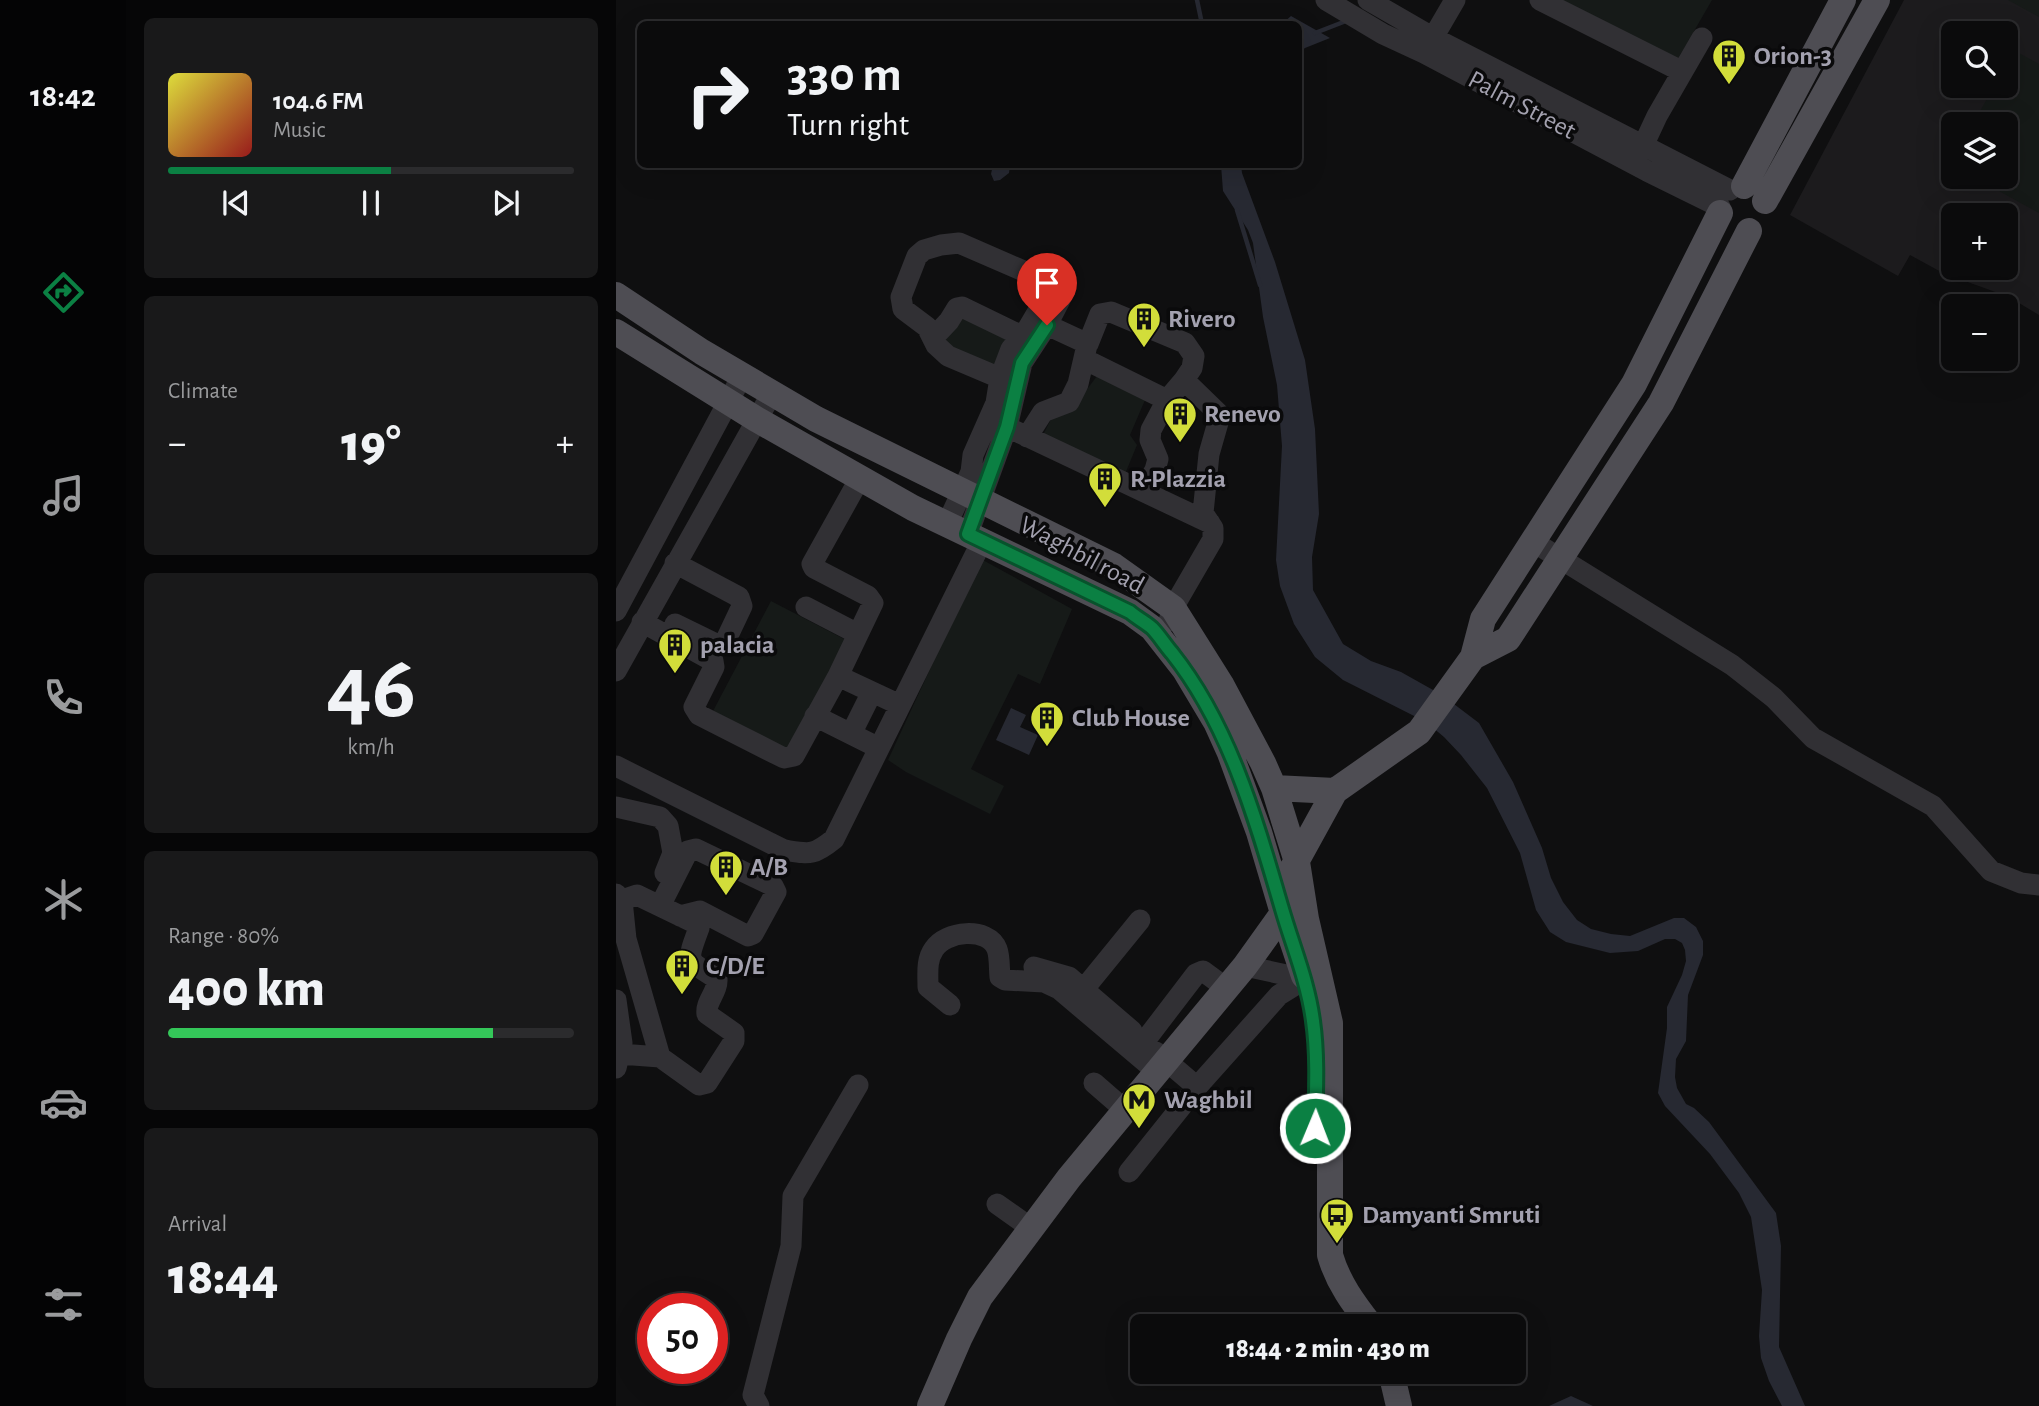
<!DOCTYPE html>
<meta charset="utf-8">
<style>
:root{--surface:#0b0b0c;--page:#19191a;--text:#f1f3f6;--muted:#9a9b9d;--line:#2b2b2d;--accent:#0b8043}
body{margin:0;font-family:"Alegreya Sans",sans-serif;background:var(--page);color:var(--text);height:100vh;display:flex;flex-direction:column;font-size:26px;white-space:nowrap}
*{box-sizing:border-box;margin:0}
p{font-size:23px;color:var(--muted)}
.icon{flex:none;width:38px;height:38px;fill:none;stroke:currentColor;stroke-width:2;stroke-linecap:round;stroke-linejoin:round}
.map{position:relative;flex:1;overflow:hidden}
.drawer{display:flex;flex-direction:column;gap:18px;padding:18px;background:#060607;width:490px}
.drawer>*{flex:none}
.hud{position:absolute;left:21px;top:21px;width:665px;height:147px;border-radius:10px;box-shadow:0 7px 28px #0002,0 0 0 2px var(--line);background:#0b0b0c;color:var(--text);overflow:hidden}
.fabs{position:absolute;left:1325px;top:21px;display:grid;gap:14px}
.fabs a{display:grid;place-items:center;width:77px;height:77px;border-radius:10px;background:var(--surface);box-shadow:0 7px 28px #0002,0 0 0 2px var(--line);font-size:35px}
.speed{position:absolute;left:21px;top:1293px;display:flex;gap:14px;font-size:35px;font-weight:700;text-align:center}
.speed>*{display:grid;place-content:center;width:91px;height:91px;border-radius:50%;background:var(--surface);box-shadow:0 7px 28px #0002,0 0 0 2px var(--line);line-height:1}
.speed .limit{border:10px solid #d22;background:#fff;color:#111}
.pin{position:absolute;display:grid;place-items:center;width:60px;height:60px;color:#fff;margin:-72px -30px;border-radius:50% 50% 50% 0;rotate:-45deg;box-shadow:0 0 7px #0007}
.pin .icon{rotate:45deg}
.me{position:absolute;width:77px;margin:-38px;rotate:1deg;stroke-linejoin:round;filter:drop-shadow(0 0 5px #0008)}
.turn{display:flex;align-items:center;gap:24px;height:147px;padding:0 35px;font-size:32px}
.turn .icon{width:91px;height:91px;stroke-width:2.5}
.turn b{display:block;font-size:49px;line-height:60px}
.big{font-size:52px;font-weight:800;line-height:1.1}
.drawer .tile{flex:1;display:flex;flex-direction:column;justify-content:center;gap:10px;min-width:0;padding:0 24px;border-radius:10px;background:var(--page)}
.drawer .dial{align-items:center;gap:0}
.dial b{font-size:91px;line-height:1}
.song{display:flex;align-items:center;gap:21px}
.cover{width:84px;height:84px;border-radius:10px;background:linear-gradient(135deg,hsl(60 70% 55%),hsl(0 70% 35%))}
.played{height:7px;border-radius:4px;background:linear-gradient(90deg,var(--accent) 55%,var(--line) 55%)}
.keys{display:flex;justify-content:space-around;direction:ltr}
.heat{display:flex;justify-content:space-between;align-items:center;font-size:38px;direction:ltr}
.charge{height:10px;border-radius:5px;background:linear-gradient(90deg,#34c759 80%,var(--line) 0)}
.trip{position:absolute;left:514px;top:1314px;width:396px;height:70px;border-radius:10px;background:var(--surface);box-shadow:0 7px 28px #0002,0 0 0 2px var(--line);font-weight:800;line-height:70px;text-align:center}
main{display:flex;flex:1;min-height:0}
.tab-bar{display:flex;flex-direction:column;width:126px;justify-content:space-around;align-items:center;background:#040405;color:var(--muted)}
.tab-bar .icon{width:49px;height:49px}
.tab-bar .on{color:var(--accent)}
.tab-bar b{font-size:32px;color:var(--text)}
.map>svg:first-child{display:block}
.built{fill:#1c1b1d;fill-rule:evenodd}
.green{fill:#161a18}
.water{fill:#272932}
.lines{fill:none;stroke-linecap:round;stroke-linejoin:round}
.stream{stroke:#272932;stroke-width:4.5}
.minor{stroke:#313034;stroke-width:21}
.major{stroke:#4e4d53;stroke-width:26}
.route-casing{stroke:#07532c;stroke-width:18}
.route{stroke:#0b8043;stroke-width:12}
.labels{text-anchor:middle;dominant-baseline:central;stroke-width:7;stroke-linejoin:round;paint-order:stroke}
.poi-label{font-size:26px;font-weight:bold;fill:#a3a1af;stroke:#0a0a0b;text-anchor:start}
.street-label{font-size:26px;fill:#a3a1af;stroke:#0a0a0b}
</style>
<main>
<nav class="tab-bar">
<b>18:42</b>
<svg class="icon on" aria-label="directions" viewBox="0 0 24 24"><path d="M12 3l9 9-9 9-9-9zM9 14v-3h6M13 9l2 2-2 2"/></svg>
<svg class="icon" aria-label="music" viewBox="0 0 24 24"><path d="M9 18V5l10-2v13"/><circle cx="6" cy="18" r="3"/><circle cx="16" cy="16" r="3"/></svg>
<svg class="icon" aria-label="phone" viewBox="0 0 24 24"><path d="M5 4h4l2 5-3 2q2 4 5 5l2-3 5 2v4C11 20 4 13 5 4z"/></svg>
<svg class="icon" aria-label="climate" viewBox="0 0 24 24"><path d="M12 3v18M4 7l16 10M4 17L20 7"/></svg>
<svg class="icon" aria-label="car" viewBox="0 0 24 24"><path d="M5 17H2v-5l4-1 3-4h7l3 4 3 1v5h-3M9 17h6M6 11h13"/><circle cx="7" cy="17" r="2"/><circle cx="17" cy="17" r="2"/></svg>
<svg class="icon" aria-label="filters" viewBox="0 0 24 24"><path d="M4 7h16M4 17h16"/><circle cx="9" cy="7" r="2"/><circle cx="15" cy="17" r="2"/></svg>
</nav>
<section class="drawer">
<div class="tile">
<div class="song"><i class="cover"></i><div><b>104.6 FM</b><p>Music</p></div></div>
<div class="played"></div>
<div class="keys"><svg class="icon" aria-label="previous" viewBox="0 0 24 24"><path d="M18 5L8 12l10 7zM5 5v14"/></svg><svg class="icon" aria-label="pause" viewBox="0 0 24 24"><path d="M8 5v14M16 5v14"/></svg><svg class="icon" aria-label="next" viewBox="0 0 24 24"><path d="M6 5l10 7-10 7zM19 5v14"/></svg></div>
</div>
<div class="tile"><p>Climate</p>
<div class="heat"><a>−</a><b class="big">19°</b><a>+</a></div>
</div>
<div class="tile dial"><b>46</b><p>km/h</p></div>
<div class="tile"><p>Range · 80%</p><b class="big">400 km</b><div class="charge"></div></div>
<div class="tile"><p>Arrival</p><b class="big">18:44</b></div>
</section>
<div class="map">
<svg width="1423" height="1406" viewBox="0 0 1423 1406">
<rect width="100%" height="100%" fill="#0f0f10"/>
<!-- built -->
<path class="built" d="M 1288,0 L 1423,0 L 1423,315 L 1393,297 L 1327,273 L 1294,255 L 1282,276 L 1174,215 ZM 1337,33 L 1390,33 L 1390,86 L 1337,86 ZM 1337,124 L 1390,124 L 1390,177 L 1337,177 ZM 1337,215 L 1390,215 L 1390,268 L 1337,268 Z"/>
<!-- green -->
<path class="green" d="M 937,0 L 1096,0 L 1059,64 Z
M 1392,0 L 1423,0 L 1423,17 Z
M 1397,50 L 1423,64 L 1423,213 L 1361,179 L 1361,177 L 1390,177 L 1390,124 L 1357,124 L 1378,86 L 1390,86 L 1390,64 Z
M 343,312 L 392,336 L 376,370 L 327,346 Z
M 481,376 L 532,393 L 514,435 L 521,445 L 509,474 L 426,437 L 440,409 L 466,396 Z
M 365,559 L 456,609 L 424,684 L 402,674 L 355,769 L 388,786 L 374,814 L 290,772 L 272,760 Z
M 155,601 L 230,640 L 171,753 L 96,713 Z"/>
<!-- water -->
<path class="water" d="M 675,16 L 714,38 L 689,48 L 683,53 L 682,24 L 666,24 Z
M 377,165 L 394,165 L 393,173 L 384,180 L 378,181 L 375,174 Z
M 605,165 L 625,165 L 626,173 L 659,262 L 689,360 L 699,429 L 703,514 L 696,557 L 697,590 L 727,644 L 755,661 L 785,672 L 826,695 L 863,723 L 897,782 L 926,848 L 935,878 L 947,902 L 961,920 L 975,929 L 995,934 L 1014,936 L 1058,918 L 1068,918 L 1080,927 L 1087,941 L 1087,955 L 1072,995 L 1070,1041 L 1060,1059 L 1059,1077 L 1061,1088 L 1070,1104 L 1078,1108 L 1093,1122 L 1160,1213 L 1165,1246 L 1163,1347 L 1189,1406 L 1166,1406 L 1153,1381 L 1145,1358 L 1143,1336 L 1146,1290 L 1135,1217 L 1123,1193 L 1094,1154 L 1049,1106 L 1042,1093 L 1051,1028 L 1051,1007 L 1066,975 L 1070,961 L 1069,950 L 1066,943 L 1059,939 L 1049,939 L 1022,951 L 994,953 L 950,942 L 934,932 L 920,910 L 904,853 L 871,788 L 845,755 L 828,737 L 810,722 L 727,680 L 699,657 L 678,624 L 664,586 L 660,560 L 666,446 L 661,385 L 647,317 L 637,243 L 632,230 L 607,191 Z
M 395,708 L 410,715 L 404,727 L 422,735 L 413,755 L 380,740 Z
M 955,1396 L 977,1406 L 933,1406 Z"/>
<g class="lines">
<!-- stream -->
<path class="stream" d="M 581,0 L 586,24
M 699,33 L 730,21
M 621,210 L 644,285"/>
<!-- minor -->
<path class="minor" d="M 710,0 L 767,34 L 808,53 L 1031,171 L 1104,207
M 752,0 L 818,38 L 1114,190
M 924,0 L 1065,71
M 811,48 L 839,0
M 1027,146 L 1041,116 L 1086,38
M 431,325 L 445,298
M 317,338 L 333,321 L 341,308 L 346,307 L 406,336
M 468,359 L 551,400 L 568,380
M 391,427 L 594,523
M 411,437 L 427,412 L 453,402 L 462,384 L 471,345
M 244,478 L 196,564 L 198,568 L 252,596 L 257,603 L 222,676 L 284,705
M 527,491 L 539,470 L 542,459 L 534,440 L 535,430 L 551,400
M 331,524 L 355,472 L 357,455 L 380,403 L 384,378 L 395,349 L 412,328 L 425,306 L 428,294 L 424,283 L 419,276 L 343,243 L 325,245 L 308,250 L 301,256 L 285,297 L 287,309 L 311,327 L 320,345 L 332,356 L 384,378
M 352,534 L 391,427 L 406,363 L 431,325 L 472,344 L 484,314 L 495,312 L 569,343 L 578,356 L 576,368 L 568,380 L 602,413 L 603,419 L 593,454 L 587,513 L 597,528 L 597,539 L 557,608 L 553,621
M 916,541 L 1116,665 L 1158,698 L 1197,738 L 1317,806 L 1375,871 L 1405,883 L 1423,885
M 190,607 L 242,634
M 0,611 L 126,376
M 26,622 L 97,661 L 98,667 L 78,707 L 83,715 L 168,758 L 178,756 L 222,676
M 59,624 L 104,646 L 108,644 L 126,606 L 123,597 L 59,563
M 0,671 L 156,393
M 199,716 L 263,748
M 235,734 L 256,692
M 0,766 L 168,850 C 194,854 197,856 218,839 L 366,541
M 0,807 L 44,817 L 52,826 L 57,853 L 49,873
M 0,894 L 6,900 L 10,939 L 44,1057 L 83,1085 L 91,1083 L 118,1041 L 118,1033 L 91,1014 C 89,1002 102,992 101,979 C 70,959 70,963 83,928 L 79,923 L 21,895 L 0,902
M 44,906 L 72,851 L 80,849 L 157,886 L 160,892 L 137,934 L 132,936 L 84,911 L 64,916
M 629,966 L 689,979
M 418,967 L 453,977 L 516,1031
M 467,990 L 524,920
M 0,1000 L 6,1043 L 0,1068
M 334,1005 L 312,987 C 312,974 310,960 318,949 C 329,931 372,926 381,949 C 384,957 383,968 384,977 L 389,980 L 428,982 L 443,989 L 540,1071
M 528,1042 L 580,974 L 587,971 L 610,988
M 540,1052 L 581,1087
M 4,1054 L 44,1057
M 478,1083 L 509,1110
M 513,1172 L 581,1087 L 663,995 L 689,979 L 704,975
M 381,1204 L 415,1228
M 143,1406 L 137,1395 L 175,1246 L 177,1196 L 242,1085"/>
<!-- major -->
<path class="major" d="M 1128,186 L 1227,0
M 1149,201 L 1261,0
M 0,295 L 86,352 L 200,419 L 498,566 L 557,608 L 606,686 L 647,763 L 658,788 L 681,862 L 690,919 L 714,1023 L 714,1255 C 722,1283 738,1304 755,1326
M 0,332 L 140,419 L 297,508 L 514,612 L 536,628 L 569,670 L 600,722 L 614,753 L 643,832 L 667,913 L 688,976
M 857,657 L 892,639 L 1045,403 L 1133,231
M 658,788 L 719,791
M 675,871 L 719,791 L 803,732 L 857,657 L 867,619 L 1018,384 L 1104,213
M 775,1372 L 783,1406
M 314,1406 L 343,1339 L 364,1297 L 453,1178 L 629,966 L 667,913"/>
</g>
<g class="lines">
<!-- route casing -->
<g class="route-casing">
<path id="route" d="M 431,325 L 406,363 L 391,427 L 352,534 L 514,612 C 521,618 529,622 536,628 C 543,635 549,645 556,653 C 614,726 640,820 666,909 C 677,947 692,982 697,1021 C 702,1056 700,1093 699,1128"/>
</g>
<!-- route -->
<use href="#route" class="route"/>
</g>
<!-- icons -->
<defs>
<g id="building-pin" transform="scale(1.75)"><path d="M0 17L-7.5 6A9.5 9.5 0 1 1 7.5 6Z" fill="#d2dd3a" stroke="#0a0a0b"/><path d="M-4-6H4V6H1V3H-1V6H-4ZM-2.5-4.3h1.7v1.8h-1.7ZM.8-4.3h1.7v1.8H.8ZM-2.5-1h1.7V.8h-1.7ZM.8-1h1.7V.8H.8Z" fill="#111"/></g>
<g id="metro-pin" transform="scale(1.75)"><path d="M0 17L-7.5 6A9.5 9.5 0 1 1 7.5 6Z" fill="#d2dd3a" stroke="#0a0a0b"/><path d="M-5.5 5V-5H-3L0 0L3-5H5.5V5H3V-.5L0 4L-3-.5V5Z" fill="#111"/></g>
<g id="bus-pin" transform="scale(1.75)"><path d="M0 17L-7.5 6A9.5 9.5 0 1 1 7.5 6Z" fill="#d2dd3a" stroke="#0a0a0b"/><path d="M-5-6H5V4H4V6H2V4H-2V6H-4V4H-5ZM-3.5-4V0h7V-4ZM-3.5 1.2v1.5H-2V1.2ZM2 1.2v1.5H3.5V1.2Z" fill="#111"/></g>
</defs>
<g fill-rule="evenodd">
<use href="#building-pin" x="1113" y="56"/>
<use href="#building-pin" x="528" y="319"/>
<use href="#building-pin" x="564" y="414"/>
<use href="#building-pin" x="489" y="479"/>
<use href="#building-pin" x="59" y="645"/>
<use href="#building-pin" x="431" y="718"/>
<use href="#building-pin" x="110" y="867"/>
<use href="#building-pin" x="66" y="966"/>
<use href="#metro-pin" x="523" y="1100"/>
<use href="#bus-pin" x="721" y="1215"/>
</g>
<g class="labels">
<!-- poi labels -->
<g class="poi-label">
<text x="1138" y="56">Orion-3</text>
<text x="552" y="319">Rivero</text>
<text x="588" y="414">Renevo</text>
<text x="514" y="479">R-Plazzia</text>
<text x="84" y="645">palacia</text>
<text x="456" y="718">Club House</text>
<text x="134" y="867">A/B</text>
<text x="90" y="966">C/D/E</text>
<text x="548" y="1100">Waghbil</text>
<text x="746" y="1215">Damyanti Smruti</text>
</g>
<!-- street labels -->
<g class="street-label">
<text transform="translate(906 105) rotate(28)">Palm Street</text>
<text transform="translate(466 555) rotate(28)">Waghbil road</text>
</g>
</g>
</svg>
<div class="fabs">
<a><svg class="icon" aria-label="search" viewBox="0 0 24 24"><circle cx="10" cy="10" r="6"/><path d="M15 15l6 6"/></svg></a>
<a><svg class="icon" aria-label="layers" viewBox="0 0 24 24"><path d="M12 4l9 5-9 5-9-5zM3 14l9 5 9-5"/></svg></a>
<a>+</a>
<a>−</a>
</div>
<div class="speed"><div class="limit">50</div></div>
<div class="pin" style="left:431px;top:325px;background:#d93025"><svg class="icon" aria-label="arrive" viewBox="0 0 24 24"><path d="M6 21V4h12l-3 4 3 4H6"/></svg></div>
<svg class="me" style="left:699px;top:1128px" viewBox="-20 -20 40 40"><circle r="17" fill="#0b8043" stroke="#fff" stroke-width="3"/><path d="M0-11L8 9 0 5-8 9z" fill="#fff"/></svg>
<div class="trip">18:44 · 2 min · 430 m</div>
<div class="hud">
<div class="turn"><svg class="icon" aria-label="right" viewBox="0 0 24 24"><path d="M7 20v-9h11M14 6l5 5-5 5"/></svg><div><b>330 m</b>Turn right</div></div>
</div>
</div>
</main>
